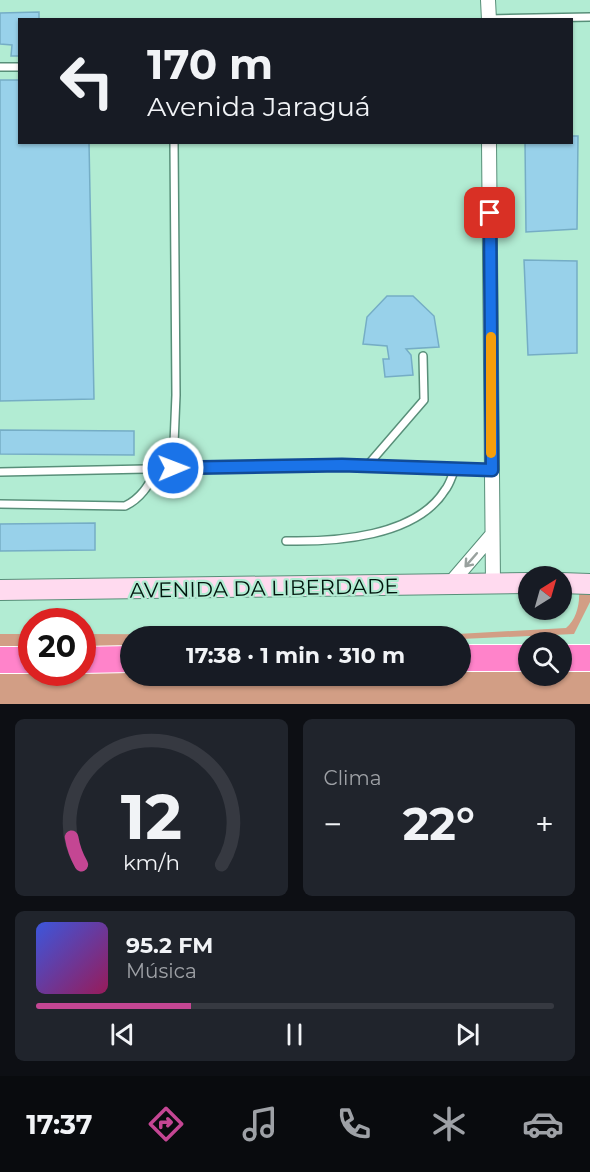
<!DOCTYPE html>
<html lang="pt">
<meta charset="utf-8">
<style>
:root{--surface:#171b24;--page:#20242c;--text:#f1f3f6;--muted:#9ea1a6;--line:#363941;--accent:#c44693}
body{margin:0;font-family:Montserrat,sans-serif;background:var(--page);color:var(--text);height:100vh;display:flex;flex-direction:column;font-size:22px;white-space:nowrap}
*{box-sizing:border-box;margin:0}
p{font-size:20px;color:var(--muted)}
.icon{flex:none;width:33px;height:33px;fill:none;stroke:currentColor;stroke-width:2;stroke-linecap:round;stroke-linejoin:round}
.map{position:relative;height:704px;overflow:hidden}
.sheet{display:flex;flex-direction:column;gap:15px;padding:15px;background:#0d0f14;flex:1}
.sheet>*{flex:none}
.guide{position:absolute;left:18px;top:18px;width:555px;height:126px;border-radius:0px;box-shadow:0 2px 4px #0004;background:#171b24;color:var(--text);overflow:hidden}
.needle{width:39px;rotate:37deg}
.fabs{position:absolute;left:518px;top:566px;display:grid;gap:12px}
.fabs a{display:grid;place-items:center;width:54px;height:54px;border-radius:50%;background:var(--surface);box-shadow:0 2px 4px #0004;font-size:30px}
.speed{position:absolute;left:18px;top:608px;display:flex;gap:12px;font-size:30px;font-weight:700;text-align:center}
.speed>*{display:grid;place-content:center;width:78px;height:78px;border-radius:50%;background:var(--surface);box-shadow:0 2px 4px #0004;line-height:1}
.speed .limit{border:9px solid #d22;background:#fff;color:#111}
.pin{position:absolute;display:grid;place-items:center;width:51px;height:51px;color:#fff;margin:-26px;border-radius:12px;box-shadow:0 3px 9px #0006}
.me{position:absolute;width:66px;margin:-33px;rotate:89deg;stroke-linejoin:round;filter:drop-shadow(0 0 4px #0008)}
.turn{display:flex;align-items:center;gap:21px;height:126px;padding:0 30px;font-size:27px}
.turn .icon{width:78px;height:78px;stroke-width:2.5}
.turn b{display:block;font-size:42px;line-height:51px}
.big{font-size:45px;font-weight:700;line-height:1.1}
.sheet .widget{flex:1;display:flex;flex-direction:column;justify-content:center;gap:9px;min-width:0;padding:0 21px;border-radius:9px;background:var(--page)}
.sheet .dial{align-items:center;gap:0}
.dial svg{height:156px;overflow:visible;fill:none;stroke:var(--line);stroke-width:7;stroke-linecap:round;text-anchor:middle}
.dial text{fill:var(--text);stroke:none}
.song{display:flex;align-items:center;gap:18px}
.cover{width:72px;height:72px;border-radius:9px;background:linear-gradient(135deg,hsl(230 70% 55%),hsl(330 70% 35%))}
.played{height:6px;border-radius:3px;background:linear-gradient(90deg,var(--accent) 30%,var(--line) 30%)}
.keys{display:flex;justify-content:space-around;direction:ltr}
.heat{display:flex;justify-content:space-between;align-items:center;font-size:33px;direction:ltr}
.sheet .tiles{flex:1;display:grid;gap:15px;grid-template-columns:1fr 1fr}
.widget:last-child{grid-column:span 2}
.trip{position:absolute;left:120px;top:626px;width:351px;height:60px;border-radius:30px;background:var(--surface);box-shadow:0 2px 4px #0004;font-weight:700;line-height:60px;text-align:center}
.tabs{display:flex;height:96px;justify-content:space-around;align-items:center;background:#090b0e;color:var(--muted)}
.tabs .icon{width:42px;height:42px}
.tabs .active{color:var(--accent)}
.tabs b{font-size:27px;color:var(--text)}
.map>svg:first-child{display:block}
.green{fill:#d29e85}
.building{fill:#98d1ea;stroke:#75adc5;stroke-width:1.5}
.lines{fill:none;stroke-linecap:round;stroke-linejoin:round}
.lane-casing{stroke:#588f79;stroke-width:10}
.street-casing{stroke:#588f79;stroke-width:16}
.secondary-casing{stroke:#588f79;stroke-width:22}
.highway-casing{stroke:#fff;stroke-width:28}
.lane{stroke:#fff;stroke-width:7}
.street{stroke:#fff;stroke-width:14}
.secondary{stroke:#ffdaef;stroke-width:20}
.highway{stroke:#ff83ca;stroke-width:26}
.oneway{stroke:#99a19e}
.route-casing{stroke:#114b97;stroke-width:15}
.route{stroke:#1a73e8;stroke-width:10}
.slow{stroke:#f59e0b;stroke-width:10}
.labels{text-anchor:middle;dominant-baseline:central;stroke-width:4.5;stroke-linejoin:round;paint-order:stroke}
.street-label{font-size:21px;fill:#01150d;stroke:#b2ecd3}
</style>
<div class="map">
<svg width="590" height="704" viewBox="0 0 590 704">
<rect width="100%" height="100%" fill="#b2ecd3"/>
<!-- green -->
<path class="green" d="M 579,592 L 590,592 L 590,602 L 574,634 L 461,639 L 460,636 L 422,636 L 566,628 C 576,620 580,604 579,592 Z
M 0,634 L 31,634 L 31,648 L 0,648 Z
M 83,634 L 306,635 L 307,636 L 130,636 L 130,648 L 83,648 Z
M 528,666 L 528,675 L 561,675 L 561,666 L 590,666 L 590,704 L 0,704 L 0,669 L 82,672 L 130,668 L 130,675 L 460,675 L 461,667 Z"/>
<!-- building -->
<path class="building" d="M 39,12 L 39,20 L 20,20 L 20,56 L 11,56 L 12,45 L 0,44 L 0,13 Z
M 0,80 L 20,80 L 20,142 L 89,142 L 94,399 L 0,401 Z
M 572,136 L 578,136 L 577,229 L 526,232 L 525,142 L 572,142 Z
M 524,260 L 577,261 L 577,353 L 528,355 Z
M 387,296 L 413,296 L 434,316 L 439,347 L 406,349 L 411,355 L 413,375 L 385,377 L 383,359 L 389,359 L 387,346 L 363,344 L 367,317 Z
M 0,430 L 134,431 L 134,455 L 0,454 Z
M 95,523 L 95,550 L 0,551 L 0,524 Z"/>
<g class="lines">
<!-- lane casing -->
<g class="lane-casing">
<path id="lane" d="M 489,19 L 590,17
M 0,67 L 20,67
M 367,466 L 424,400 L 423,356
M 173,468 L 176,395 L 174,142
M 0,472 L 342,465 L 492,470
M 0,504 L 125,506 C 142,498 149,484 158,468
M 286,541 C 335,542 416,537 445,490 C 450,484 452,475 455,469"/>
</g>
<!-- street casing -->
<g class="street-casing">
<path id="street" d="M 488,0 L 489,20
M 489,142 L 493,583
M 449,585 L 492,535"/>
</g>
<!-- secondary casing -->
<g class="secondary-casing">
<path id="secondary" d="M 561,583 L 590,584
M 0,590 L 528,583"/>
</g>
<!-- highway casing -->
<g class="highway-casing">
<path id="highway" d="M 460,658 L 528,658
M 561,658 L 590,658
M 0,660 L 32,660
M 82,660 L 130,659"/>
</g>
<!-- lane -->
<use href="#lane" class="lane"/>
<!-- street -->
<use href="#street" class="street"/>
<!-- secondary -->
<use href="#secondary" class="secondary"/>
<!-- highway -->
<use href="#highway" class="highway"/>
</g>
<!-- one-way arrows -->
<defs><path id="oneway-shaft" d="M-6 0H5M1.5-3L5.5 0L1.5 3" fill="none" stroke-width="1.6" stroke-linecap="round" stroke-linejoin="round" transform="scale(1.5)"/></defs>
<use class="oneway" href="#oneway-shaft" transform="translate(471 560) rotate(131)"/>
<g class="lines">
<!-- route casing -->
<g class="route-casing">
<path id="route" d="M 173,468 L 342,465 L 492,470 L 490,213"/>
</g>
<!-- route -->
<use href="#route" class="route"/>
<!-- slow -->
<path class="slow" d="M 491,337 L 491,453"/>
</g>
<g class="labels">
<!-- street labels -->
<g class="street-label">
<text transform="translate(264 588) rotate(-1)">AVENIDA DA LIBERDADE</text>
</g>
</g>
</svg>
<div class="fabs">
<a><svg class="needle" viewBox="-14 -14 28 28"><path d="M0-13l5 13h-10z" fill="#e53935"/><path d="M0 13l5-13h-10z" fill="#9ea1a6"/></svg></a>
<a><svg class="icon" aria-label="search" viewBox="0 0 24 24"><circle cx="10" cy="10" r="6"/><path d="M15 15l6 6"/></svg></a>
</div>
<div class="speed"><div class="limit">20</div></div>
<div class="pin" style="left:490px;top:213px;background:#d93025"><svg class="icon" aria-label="arrive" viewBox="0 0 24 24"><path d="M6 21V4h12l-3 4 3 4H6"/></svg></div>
<svg class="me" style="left:173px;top:468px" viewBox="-20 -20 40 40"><circle r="17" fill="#1a73e8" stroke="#fff" stroke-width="3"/><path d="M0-11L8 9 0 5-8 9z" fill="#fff"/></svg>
<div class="trip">17:38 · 1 min · 310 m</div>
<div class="guide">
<div class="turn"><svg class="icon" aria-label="left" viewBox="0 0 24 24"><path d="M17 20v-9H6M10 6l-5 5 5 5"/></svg><div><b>170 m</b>Avenida Jaraguá</div></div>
</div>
</div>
<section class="sheet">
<div class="tiles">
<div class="widget dial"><svg viewBox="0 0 100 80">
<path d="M14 69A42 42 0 1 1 86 69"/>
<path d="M14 69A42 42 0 0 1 9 55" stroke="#c44693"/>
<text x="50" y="56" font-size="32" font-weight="700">12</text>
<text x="50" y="72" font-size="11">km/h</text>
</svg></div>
<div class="widget"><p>Clima</p>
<div class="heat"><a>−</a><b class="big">22°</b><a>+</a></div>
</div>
<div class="widget">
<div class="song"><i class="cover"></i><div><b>95.2 FM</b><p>Música</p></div></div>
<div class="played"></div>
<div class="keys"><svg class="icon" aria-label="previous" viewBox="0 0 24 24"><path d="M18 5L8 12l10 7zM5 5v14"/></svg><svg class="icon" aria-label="pause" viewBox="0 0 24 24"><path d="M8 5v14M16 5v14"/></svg><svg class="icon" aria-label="next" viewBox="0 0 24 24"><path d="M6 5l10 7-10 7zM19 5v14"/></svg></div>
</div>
</div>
</section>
<nav class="tabs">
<b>17:37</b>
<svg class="icon active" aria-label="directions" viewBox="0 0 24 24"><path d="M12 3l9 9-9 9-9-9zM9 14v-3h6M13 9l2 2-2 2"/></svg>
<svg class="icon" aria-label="music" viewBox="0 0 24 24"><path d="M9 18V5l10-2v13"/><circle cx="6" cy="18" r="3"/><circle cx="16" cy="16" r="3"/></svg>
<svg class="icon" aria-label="phone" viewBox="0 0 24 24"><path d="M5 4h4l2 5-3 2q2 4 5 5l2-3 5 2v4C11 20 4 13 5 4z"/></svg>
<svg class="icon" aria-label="climate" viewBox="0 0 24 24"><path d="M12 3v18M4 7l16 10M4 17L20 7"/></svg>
<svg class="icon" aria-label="car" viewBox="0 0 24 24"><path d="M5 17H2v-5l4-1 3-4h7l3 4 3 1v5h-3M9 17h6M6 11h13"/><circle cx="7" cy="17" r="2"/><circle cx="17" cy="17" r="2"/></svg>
</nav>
